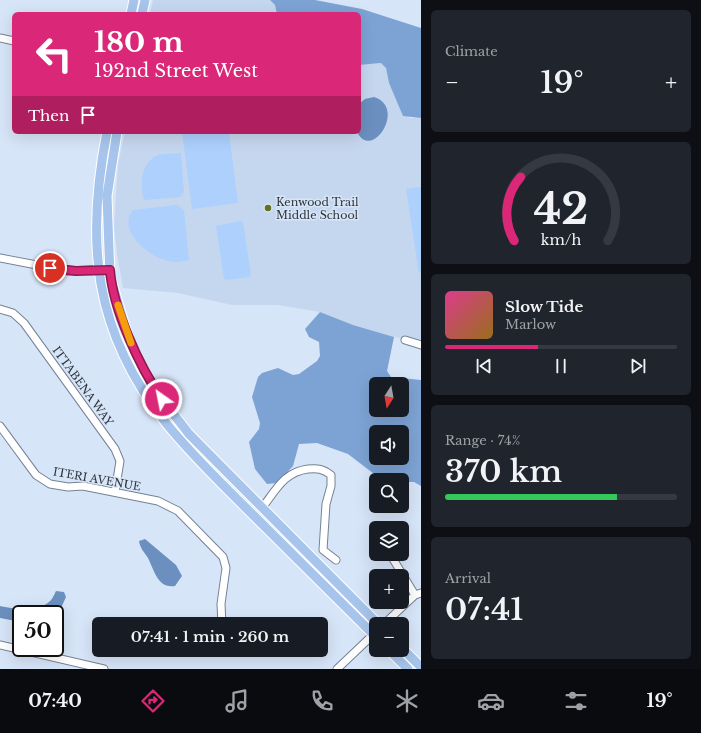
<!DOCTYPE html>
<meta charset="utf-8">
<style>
:root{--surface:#171b24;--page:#20242c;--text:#f1f3f6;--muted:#9ea1a6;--line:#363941;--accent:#db2777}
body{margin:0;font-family:"Libre Baskerville",serif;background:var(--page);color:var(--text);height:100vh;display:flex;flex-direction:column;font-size:15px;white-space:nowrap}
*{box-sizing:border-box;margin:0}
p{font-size:13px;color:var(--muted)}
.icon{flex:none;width:22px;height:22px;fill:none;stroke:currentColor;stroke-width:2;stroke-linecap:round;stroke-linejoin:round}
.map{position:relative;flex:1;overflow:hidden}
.panel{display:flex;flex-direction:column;gap:10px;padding:10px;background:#0d0f14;width:280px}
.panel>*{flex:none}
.guide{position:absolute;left:12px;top:12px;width:349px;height:122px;border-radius:6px;box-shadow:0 4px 16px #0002;background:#db2777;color:#fff;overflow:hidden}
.needle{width:26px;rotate:191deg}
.fabs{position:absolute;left:369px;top:377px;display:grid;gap:8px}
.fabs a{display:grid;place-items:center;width:40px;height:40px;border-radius:6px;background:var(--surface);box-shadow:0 4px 16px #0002;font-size:20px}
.speed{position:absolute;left:12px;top:605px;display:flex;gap:8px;font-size:20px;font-weight:700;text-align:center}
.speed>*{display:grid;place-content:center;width:52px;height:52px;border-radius:50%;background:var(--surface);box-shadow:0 4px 16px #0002;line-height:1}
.speed .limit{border:2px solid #111;border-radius:6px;background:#fff;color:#111}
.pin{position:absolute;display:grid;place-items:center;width:34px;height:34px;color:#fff;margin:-17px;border:2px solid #fff;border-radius:50%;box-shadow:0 1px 4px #0007}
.me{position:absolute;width:44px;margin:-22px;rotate:327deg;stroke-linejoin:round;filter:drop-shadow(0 0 3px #0008)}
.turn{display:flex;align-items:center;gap:14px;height:84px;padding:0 16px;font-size:18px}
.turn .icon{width:52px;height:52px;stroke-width:2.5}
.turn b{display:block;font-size:28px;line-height:34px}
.then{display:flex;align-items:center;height:38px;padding:0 16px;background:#0003;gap:8px;font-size:15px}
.big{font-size:30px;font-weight:600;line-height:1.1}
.panel .widget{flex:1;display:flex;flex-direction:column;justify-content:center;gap:6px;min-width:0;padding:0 14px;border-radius:6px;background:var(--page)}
.panel .dial{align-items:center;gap:0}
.dial svg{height:104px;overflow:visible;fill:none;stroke:var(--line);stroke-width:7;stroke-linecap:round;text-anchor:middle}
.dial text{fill:var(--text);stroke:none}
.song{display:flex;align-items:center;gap:12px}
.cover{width:48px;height:48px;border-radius:6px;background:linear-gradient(135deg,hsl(330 70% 55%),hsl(40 70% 35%))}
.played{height:4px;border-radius:2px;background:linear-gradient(90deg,var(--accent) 40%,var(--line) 40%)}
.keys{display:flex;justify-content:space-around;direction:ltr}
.heat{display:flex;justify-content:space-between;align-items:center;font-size:22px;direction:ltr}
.charge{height:6px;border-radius:3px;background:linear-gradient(90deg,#34c759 74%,var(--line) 0)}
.trip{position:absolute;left:92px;top:617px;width:236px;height:40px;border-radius:6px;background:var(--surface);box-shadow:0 4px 16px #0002;font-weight:600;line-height:40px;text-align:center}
.tab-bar{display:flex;height:64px;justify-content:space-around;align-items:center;background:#090b0e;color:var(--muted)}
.tab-bar .icon{width:28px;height:28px}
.tab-bar .on{color:var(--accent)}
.tab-bar b{font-size:18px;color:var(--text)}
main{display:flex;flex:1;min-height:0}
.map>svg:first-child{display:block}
.built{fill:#c5d7ef}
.green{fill:#add0fd}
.forest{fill:#7da3d4;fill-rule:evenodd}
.water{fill:#6b90c0}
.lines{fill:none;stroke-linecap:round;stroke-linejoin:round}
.minor-casing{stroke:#748293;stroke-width:9}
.major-casing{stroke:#fff;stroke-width:11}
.minor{stroke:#fff;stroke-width:7}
.major{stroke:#a7c5ec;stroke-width:9}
.route-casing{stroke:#8e194d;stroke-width:10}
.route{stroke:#db2777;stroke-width:7}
.slow{stroke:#f59e0b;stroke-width:7}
.poi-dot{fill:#62711d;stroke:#d7e5f8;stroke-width:1.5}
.labels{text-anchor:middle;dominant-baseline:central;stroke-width:3;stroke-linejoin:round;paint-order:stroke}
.poi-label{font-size:11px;fill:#2d333a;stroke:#d7e5f8;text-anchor:start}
.street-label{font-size:11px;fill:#2d333a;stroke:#d7e5f8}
</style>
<main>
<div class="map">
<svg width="421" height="669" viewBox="0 0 421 669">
<rect width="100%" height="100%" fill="#d7e5f8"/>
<!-- built -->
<path class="built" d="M 153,0 L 270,0 L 275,5 L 277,14 L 150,14 Z
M 381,63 L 386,68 L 389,83 L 409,118 L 421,118 L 421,341 L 394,337 L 353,325 L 320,312 L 278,305 L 232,305 L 178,293 L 123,288 L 117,254 L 114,226 L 118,164 L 125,132 L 359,132 L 359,65 Z"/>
<!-- green -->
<path class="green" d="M 182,132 L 229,132 L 238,203 L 192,209 Z
M 181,153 L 184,192 L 180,197 L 144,200 C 139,185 141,162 158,155 C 165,153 174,154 181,153 Z
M 421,187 L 421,272 L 419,273 L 406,189 Z
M 177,205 L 184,210 L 189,260 C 181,262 173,263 165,260 C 147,255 117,230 133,210 Z
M 241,221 L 243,222 L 251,275 L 249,277 L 226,280 L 224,279 L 216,226 Z"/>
<!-- forest -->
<path class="forest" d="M 270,0 L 315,0 L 362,9 L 421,28 L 421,118 L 403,116 L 389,83 L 386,68 L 381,63 L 359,65 L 359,14 L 277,14 L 275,5 Z
M 320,312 L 353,325 L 394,337 L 387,371 L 391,377 L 421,380 L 421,486 L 414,482 L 402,482 L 402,480 L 382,480 L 348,454 L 317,443 L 299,444 L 293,466 L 277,483 L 267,484 L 255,469 L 249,442 L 259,429 L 260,423 L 252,397 L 258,377 L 262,373 L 278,368 L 293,375 L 299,374 L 317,361 L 320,356 L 319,342 L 309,337 L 305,329 ZM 376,384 L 402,384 L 402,410 L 376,410 ZM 376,432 L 402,432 L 402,458 L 376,458 Z"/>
<!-- water -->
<path class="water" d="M 374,97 C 407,107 372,162 357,132 L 359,132 L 359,104 L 365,99 Z
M 145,539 L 176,565 L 182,576 L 175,586 C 158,589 154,570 148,558 C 144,552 140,548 139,541 Z
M 56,591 L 64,592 L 66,597 L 55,621 L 55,614 L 21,614 L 21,622 L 0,618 L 0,606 C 13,609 38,612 49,602 C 52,600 54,595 56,591 Z"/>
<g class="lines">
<!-- minor casing -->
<g class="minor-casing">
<path id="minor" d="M 0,38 L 14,41
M 0,258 L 68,271 L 110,269
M 0,309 L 13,313 L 24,323 L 115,449 L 120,461 L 115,492
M 405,340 L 421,345
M 0,426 L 36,475 L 50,484 L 68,487 L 83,486 L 158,501 L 178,511 L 223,557 L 226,568 L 221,604 L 222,624
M 262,508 C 276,490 284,472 308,469 C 318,468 323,469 331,475 L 331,486 L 326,504 L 323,550 L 336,560
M 393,559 L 415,595
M 384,624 L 415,595 L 421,593
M 0,645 L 104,669
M 337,669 L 376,632"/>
</g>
<!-- major casing -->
<g class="major-casing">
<path id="major" d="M 131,14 L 134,0
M 142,14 L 145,0
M 107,132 C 85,243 94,332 166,423 C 190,453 217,479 244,506 C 288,550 332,593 376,637
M 117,132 L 107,196 L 110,276 L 129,340 L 144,371 L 155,390 L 189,434 L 378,624
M 402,648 L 421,667
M 389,650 L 408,669"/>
</g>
<!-- minor -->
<use href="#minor" class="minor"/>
<!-- major -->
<use href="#major" class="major"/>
</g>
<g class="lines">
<!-- route casing -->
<g class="route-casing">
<path id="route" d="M 50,268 L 76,271 L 110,270 C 113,309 139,366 162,399"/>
</g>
<!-- route -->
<use href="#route" class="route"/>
<!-- slow -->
<path class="slow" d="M 118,305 L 131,343"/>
</g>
<!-- markers -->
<circle class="poi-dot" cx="268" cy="208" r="4"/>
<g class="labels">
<!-- poi labels -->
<g class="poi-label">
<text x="276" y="202">Kenwood Trail<tspan x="276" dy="13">Middle School</tspan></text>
</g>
<!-- street labels -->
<g class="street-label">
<text transform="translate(83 386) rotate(54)">ITTABENA WAY</text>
<text transform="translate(97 479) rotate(10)">ITERI AVENUE</text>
</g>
</g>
</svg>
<div class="fabs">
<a><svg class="needle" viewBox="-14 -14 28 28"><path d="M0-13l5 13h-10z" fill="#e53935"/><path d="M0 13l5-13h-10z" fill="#9ea1a6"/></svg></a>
<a><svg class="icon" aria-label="sound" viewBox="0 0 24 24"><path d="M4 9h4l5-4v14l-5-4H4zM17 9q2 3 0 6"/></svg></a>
<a><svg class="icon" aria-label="search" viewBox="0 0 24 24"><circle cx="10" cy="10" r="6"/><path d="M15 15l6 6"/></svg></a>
<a><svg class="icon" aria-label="layers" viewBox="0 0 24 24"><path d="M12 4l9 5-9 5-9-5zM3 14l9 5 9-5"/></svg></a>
<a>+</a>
<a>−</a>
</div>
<div class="speed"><div class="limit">50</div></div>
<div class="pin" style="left:50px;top:268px;background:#d93025"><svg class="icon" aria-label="arrive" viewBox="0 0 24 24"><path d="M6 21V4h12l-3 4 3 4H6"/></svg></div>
<svg class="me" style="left:162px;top:399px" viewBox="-20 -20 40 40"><circle r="17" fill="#db2777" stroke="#fff" stroke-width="3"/><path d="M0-11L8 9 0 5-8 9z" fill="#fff"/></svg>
<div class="trip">07:41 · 1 min · 260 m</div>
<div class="guide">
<div class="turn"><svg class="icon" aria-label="left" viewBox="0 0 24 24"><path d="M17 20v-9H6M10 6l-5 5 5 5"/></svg><div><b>180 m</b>192nd Street West</div></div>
<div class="then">Then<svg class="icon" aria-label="arrive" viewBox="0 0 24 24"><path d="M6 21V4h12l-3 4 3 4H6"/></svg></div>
</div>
</div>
<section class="panel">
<div class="widget"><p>Climate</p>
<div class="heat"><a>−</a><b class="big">19°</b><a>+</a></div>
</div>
<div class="widget dial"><svg viewBox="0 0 100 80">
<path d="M14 69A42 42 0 1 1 86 69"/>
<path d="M14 69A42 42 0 0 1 19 20" stroke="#db2777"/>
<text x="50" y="56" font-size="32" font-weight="700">42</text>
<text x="50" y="72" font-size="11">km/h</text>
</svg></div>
<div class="widget">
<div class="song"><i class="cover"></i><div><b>Slow Tide</b><p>Marlow</p></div></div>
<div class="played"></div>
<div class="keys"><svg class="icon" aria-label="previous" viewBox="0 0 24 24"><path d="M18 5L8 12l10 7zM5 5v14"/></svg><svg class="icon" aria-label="pause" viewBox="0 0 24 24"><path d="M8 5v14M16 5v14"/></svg><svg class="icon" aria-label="next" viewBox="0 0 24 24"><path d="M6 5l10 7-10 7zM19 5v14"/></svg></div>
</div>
<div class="widget"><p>Range · 74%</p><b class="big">370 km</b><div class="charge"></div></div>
<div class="widget"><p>Arrival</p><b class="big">07:41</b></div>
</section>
</main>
<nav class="tab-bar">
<b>07:40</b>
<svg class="icon on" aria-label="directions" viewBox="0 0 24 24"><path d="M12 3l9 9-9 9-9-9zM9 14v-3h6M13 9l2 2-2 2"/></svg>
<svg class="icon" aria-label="music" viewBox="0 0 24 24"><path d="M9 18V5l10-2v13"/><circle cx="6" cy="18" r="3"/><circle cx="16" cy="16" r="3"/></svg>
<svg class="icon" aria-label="phone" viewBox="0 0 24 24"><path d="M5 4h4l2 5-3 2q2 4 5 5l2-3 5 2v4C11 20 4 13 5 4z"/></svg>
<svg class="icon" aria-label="climate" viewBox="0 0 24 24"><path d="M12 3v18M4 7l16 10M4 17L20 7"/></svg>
<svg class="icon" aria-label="car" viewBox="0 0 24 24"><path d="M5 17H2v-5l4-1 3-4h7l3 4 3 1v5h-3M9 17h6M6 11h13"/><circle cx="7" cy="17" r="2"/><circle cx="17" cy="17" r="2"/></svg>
<svg class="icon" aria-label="filters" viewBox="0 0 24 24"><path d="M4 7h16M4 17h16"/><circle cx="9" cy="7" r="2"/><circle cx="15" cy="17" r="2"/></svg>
<b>19°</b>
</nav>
